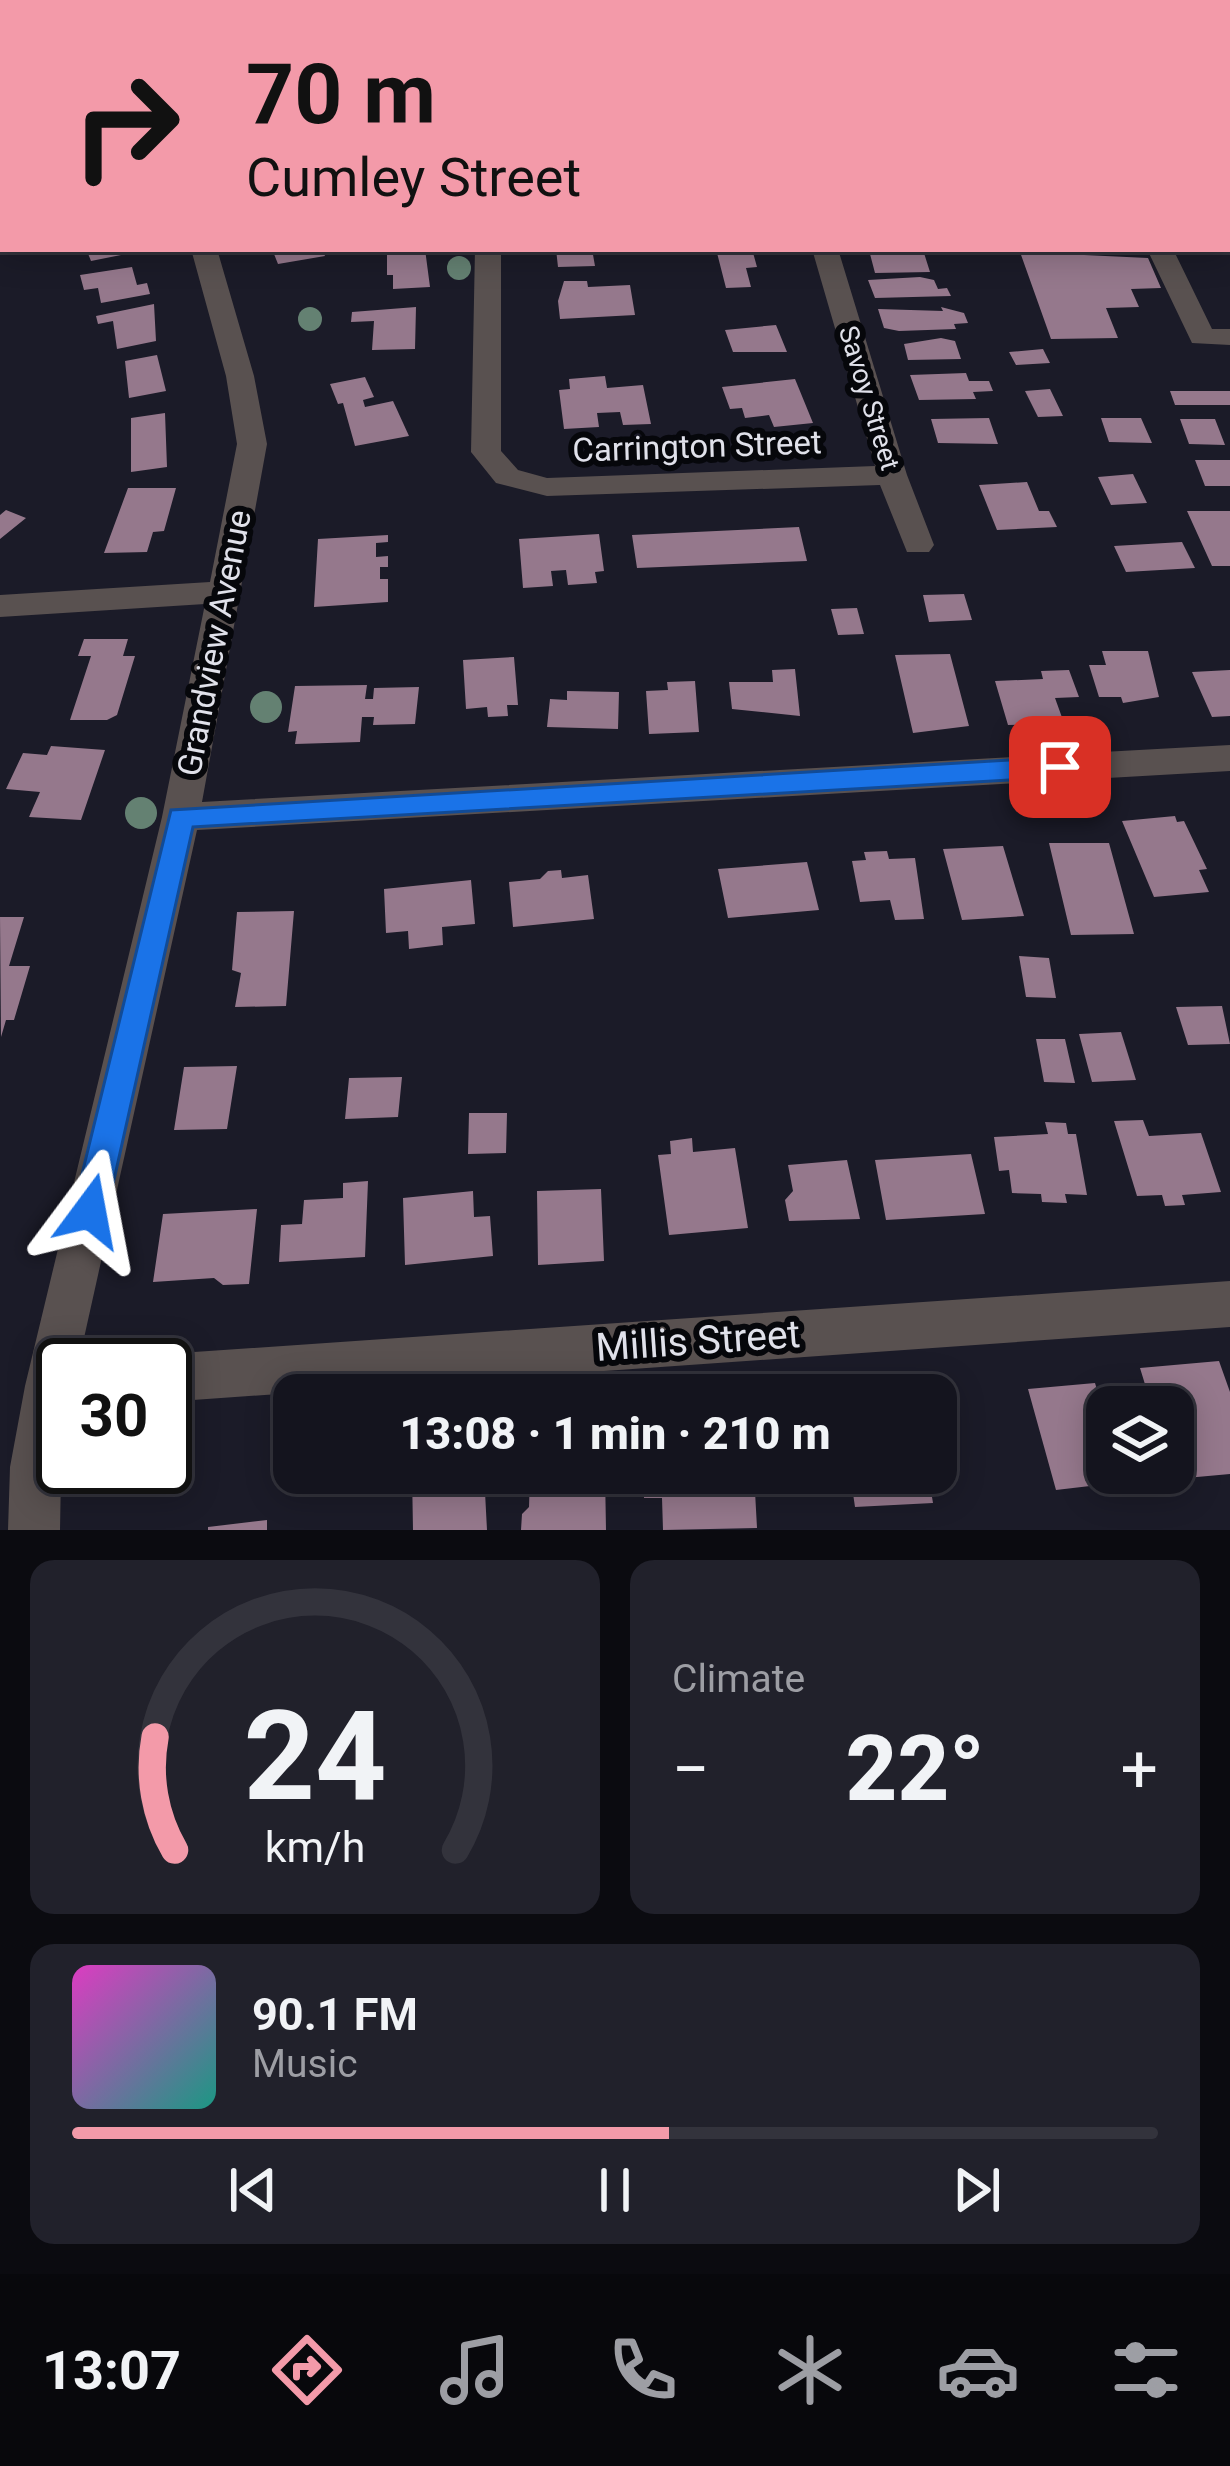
<!DOCTYPE html>
<meta charset="utf-8">
<style>
:root{--surface:#14141e;--page:#21212b;--text:#f1f3f6;--muted:#9d9ea4;--line:#33333c;--accent:#f39aa9}
body{margin:0;font-family:Roboto,sans-serif;background:var(--page);color:var(--text);height:100vh;display:flex;flex-direction:column;font-size:45px;white-space:nowrap}
*{box-sizing:border-box;margin:0}
p{font-size:39px;color:var(--muted)}
.icon{flex:none;width:66px;height:66px;fill:none;stroke:currentColor;stroke-width:2;stroke-linecap:round;stroke-linejoin:round}
.map{position:relative;height:1530px;overflow:hidden}
.details{display:flex;flex-direction:column;gap:30px;padding:30px;background:#0b0b10;flex:1}
.details>*{flex:none}
.top-card{position:absolute;left:0px;top:0px;width:1230px;height:252px;box-shadow:0 6px 30px #0003,0 0 0 3px var(--line);background:#f39aa9;color:#111;overflow:hidden}
.buttons{position:absolute;left:1086px;top:1386px;display:grid;gap:24px}
.buttons a{display:grid;place-items:center;width:108px;height:108px;border-radius:24px;background:var(--surface);box-shadow:0 6px 30px #0003,0 0 0 3px var(--line);font-size:60px}
.speed{position:absolute;left:36px;top:1338px;display:flex;gap:24px;font-size:60px;font-weight:700;text-align:center}
.speed>*{display:grid;place-content:center;width:156px;height:156px;border-radius:50%;background:var(--surface);box-shadow:0 6px 30px #0003,0 0 0 3px var(--line);line-height:1}
.speed .limit{border:6px solid #111;border-radius:18px;background:#fff;color:#111}
.pin{position:absolute;display:grid;place-items:center;width:102px;height:102px;color:#fff;margin:-51px;border-radius:24px;box-shadow:0 6px 18px #0006}
.me{position:absolute;width:132px;margin:-66px;rotate:13deg;stroke-linejoin:round;filter:drop-shadow(0 0 9px #0008)}
.turn{display:flex;align-items:center;gap:42px;height:252px;padding:0 48px;font-size:54px}
.turn .icon{width:156px;height:156px;stroke-width:2.5}
.turn b{display:block;font-size:84px;line-height:102px}
.big{font-size:90px;font-weight:800;line-height:1.1}
.details .card{flex:1;display:flex;flex-direction:column;justify-content:center;gap:18px;min-width:0;padding:0 42px;border-radius:24px;background:var(--page)}
.details .dial{align-items:center;gap:0}
.dial svg{height:312px;overflow:visible;fill:none;stroke:var(--line);stroke-width:7;stroke-linecap:round;text-anchor:middle}
.dial text{fill:var(--text);stroke:none}
.song{display:flex;align-items:center;gap:36px}
.cover{width:144px;height:144px;border-radius:18px;background:linear-gradient(135deg,hsl(310 70% 55%),hsl(170 70% 35%))}
.played{height:12px;border-radius:6px;background:linear-gradient(90deg,var(--accent) 55%,var(--line) 55%)}
.keys{display:flex;justify-content:space-around;direction:ltr}
.heat{display:flex;justify-content:space-between;align-items:center;font-size:66px;direction:ltr}
.details .tiles{flex:1;display:grid;gap:30px;grid-template-columns:1fr 1fr}
.card:last-child{grid-column:span 2}
.trip{position:absolute;left:273px;top:1374px;width:684px;height:120px;border-radius:24px;background:var(--surface);box-shadow:0 6px 30px #0003,0 0 0 3px var(--line);font-weight:800;line-height:120px;text-align:center}
.tabs{display:flex;height:192px;justify-content:space-around;align-items:center;background:#08080c;color:var(--muted)}
.tabs .icon{width:84px;height:84px}
.tabs .current{color:var(--accent)}
.tabs b{font-size:54px;color:var(--text)}
.map>svg:first-child{display:block}
.building{fill:#95788c}
.lines{fill:none;stroke-linecap:round;stroke-linejoin:round}
.minor{fill:#595150;fill-rule:evenodd}
.major{fill:#968683;fill-rule:evenodd}
.tree{fill:#648172}
.route{fill:#1a73e8;stroke:#114b97;stroke-width:3}
.labels{text-anchor:middle;dominant-baseline:central;stroke-width:12;stroke-linejoin:round;paint-order:stroke}
.far-street-label{font-size:27px;fill:#e0e1ea;stroke:#06070b}
.street-label{font-size:33px;fill:#e0e1ea;stroke:#06070b}
.near-street-label{font-size:39px;fill:#e0e1ea;stroke:#06070b}
</style>
<div class="map">
<svg width="1230" height="1530" viewBox="0 0 1230 1530">
<rect width="100%" height="100%" fill="#1b1b28"/>
<!-- building -->
<path class="building" d="M 74,249 L 141,249 L 141,251 L 91,261 L 87,251 L 75,254 Z
M 272,249 L 322,249 L 325,256 L 278,264 Z
M 425,249 L 430,287 L 393,289 L 393,275 L 387,275 L 387,251 Z
M 556,249 L 592,249 L 595,266 L 558,267 Z
M 716,249 L 752,249 L 757,267 L 746,268 L 751,287 L 726,288 Z
M 1020,252 L 1148,258 L 1161,288 L 1131,289 L 1139,307 L 1106,308 L 1118,338 L 1051,339 Z
M 924,253 L 930,272 L 875,273 L 870,254 Z
M 132,267 L 137,285 L 147,283 L 150,294 L 101,303 L 98,288 L 84,290 L 80,275 Z
M 920,277 L 934,280 L 938,289 L 947,288 L 951,296 L 875,298 L 868,280 Z
M 564,281 L 587,281 L 588,287 L 630,285 L 635,315 L 560,319 L 558,301 Z
M 154,304 L 156,341 L 117,349 L 113,321 L 98,324 L 96,316 Z
M 416,307 L 415,349 L 372,350 L 374,321 L 351,322 L 352,312 Z
M 941,307 L 964,313 L 968,323 L 954,324 L 956,329 L 899,331 L 884,328 L 878,309 L 943,311 Z
M 776,325 L 787,352 L 733,352 L 725,330 Z
M 941,338 L 955,341 L 961,359 L 908,360 L 904,344 Z
M 1043,349 L 1050,363 L 1016,365 L 1009,352 Z
M 157,355 L 166,391 L 129,398 L 125,361 Z
M 966,373 L 969,381 L 989,381 L 993,391 L 973,392 L 976,399 L 919,400 L 910,375 Z
M 605,376 L 607,388 L 643,385 L 651,424 L 623,425 L 620,412 L 597,413 L 599,427 L 564,429 L 559,390 L 570,389 L 569,379 Z
M 365,377 L 374,397 L 363,400 L 365,407 L 393,401 L 409,436 L 355,446 L 343,403 L 338,404 L 330,384 Z
M 795,379 L 813,423 L 774,427 L 769,415 L 745,418 L 742,408 L 730,409 L 722,387 Z
M 1050,389 L 1063,416 L 1038,417 L 1025,391 Z
M 1170,391 L 1230,391 L 1230,405 L 1175,405 Z
M 165,413 L 167,467 L 131,472 L 131,418 Z
M 989,418 L 998,444 L 938,443 L 931,419 Z
M 1101,418 L 1141,418 L 1152,443 L 1109,442 Z
M 1180,419 L 1215,419 L 1225,445 L 1189,444 Z
M 1195,460 L 1230,460 L 1230,486 L 1205,486 Z
M 1133,474 L 1147,503 L 1111,505 L 1098,477 Z
M 1027,482 L 1039,511 L 1049,511 L 1057,527 L 997,530 L 979,485 Z
M 128,488 L 176,488 L 164,531 L 153,532 L 147,552 L 104,553 Z
M 6,510 L 26,518 L 0,539 L 0,515 Z
M 1187,511 L 1230,511 L 1230,566 L 1212,566 Z
M 799,527 L 807,561 L 637,568 L 632,535 Z
M 599,534 L 604,571 L 595,572 L 597,583 L 568,585 L 566,570 L 551,571 L 553,586 L 523,588 L 519,539 Z
M 388,535 L 388,542 L 376,543 L 376,557 L 388,556 L 388,567 L 380,567 L 380,579 L 388,579 L 388,602 L 314,607 L 318,539 Z
M 1182,542 L 1195,568 L 1126,572 L 1114,546 Z
M 964,594 L 972,620 L 929,622 L 923,595 Z
M 857,608 L 864,634 L 838,635 L 831,609 Z
M 84,639 L 128,639 L 123,656 L 135,656 L 117,715 L 107,720 L 70,720 L 91,656 L 78,656 Z
M 1102,651 L 1148,651 L 1159,697 L 1123,703 L 1121,697 L 1099,697 L 1089,665 L 1106,665 Z
M 950,654 L 969,726 L 913,733 L 895,655 Z
M 514,657 L 518,705 L 507,705 L 508,716 L 488,717 L 487,707 L 466,709 L 463,660 Z
M 795,669 L 800,716 L 732,709 L 729,682 L 773,682 L 772,670 Z
M 1069,670 L 1079,697 L 1055,698 L 1064,723 L 1008,725 L 995,681 L 1043,679 L 1041,671 Z
M 1230,670 L 1230,716 L 1212,717 L 1192,672 Z
M 695,681 L 699,732 L 649,734 L 646,691 L 668,690 L 667,682 Z
M 367,685 L 365,699 L 373,699 L 374,688 L 419,687 L 415,724 L 373,725 L 374,717 L 362,717 L 360,742 L 295,744 L 297,731 L 288,732 L 295,686 Z
M 567,691 L 619,692 L 618,729 L 547,727 L 550,699 L 567,700 Z
M 51,746 L 105,750 L 81,820 L 29,817 L 40,792 L 6,789 L 23,753 L 47,755 Z
M 1175,816 L 1177,822 L 1184,821 L 1207,869 L 1199,870 L 1209,892 L 1154,897 L 1122,821 Z
M 1049,843 L 1109,843 L 1134,934 L 1071,935 Z
M 1003,846 L 1024,916 L 962,920 L 943,849 Z
M 887,851 L 889,859 L 915,858 L 924,919 L 895,920 L 890,900 L 860,902 L 852,861 L 866,860 L 864,852 Z
M 807,862 L 819,910 L 728,918 L 718,869 Z
M 561,870 L 562,878 L 588,875 L 594,919 L 513,927 L 509,882 L 540,879 L 548,871 Z
M 471,880 L 475,924 L 442,927 L 443,945 L 409,949 L 408,931 L 386,933 L 384,889 Z
M 294,911 L 286,1006 L 235,1007 L 241,973 L 232,970 L 237,912 Z
M 0,917 L 24,917 L 9,966 L 30,966 L 14,1020 L 6,1020 L 1,1037 Z
M 1019,956 L 1049,958 L 1056,998 L 1026,997 Z
M 1222,1006 L 1230,1044 L 1188,1045 L 1176,1007 Z
M 1121,1032 L 1136,1080 L 1092,1082 L 1079,1034 Z
M 1036,1039 L 1065,1039 L 1075,1083 L 1044,1082 Z
M 237,1066 L 227,1129 L 174,1130 L 184,1067 Z
M 402,1077 L 398,1117 L 345,1119 L 349,1078 Z
M 469,1113 L 507,1113 L 506,1153 L 468,1154 Z
M 1143,1120 L 1149,1136 L 1201,1133 L 1221,1192 L 1182,1195 L 1185,1205 L 1165,1206 L 1162,1195 L 1137,1196 L 1114,1121 Z
M 1045,1122 L 1066,1123 L 1068,1134 L 1076,1134 L 1087,1195 L 1065,1194 L 1067,1203 L 1042,1202 L 1041,1194 L 1012,1193 L 1009,1170 L 999,1171 L 994,1137 L 1048,1134 Z
M 692,1138 L 693,1152 L 735,1148 L 748,1228 L 669,1235 L 658,1155 L 671,1154 L 670,1141 Z
M 971,1154 L 985,1214 L 886,1220 L 875,1160 Z
M 847,1160 L 860,1219 L 789,1221 L 785,1200 L 793,1191 L 788,1165 Z
M 368,1181 L 365,1257 L 279,1262 L 281,1225 L 302,1224 L 304,1200 L 343,1198 L 343,1183 Z
M 601,1189 L 604,1261 L 538,1265 L 537,1191 Z
M 473,1191 L 474,1217 L 490,1216 L 493,1256 L 405,1265 L 403,1198 Z
M 257,1209 L 249,1284 L 223,1285 L 214,1278 L 153,1282 L 163,1214 Z
M 1219,1361 L 1230,1392 L 1230,1474 L 1175,1479 L 1173,1407 L 1152,1407 L 1140,1368 Z
M 1095,1383 L 1107,1423 L 1107,1473 L 1122,1473 L 1124,1482 L 1056,1490 L 1028,1389 Z
M 412,1473 L 484,1473 L 487,1530 L 413,1530 Z
M 530,1473 L 605,1473 L 606,1530 L 521,1530 L 522,1514 L 529,1507 Z
M 644,1473 L 754,1473 L 757,1528 L 663,1530 L 662,1498 L 644,1498 Z
M 850,1473 L 928,1473 L 933,1503 L 855,1507 Z
M 267,1520 L 267,1530 L 208,1530 L 208,1527 Z"/>
<g class="lines">
<!-- minor -->
<path class="minor" d="M 113,0 L 133,0 L 134,3 L 114,3 Z
M 226,0 L 555,0 L 224,3 Z
M 1017,0 L 1037,0 L 1038,3 L 1018,3 Z
M 1227,76 L 1230,76 L 1230,90 L 1227,90 Z
M 1227,238 L 1230,254 L 1218,251 L 1227,249 Z
M 191,249 L 217,249 L 254,376 L 267,444 L 202,802 L 1230,745 L 1230,771 L 197,830 L 78,1365 L 63,1365 L 60,1530 L 8,1530 L 10,1467 L 25,1386 L 162,817 L 205,604 L 0,617 L 0,595 L 210,582 L 237,444 L 226,376 Z
M 475,249 L 501,249 L 501,451 L 518,470 L 547,478 L 875,466 L 812,249 L 838,249 L 907,475 L 934,545 L 929,552 L 907,552 L 880,485 L 547,496 L 496,483 L 471,452 Z
M 1147,249 L 1173,249 L 1212,329 L 1230,329 L 1230,345 L 1192,343 Z
M 1230,1281 L 1230,1327 L 165,1402 L 165,1365 L 146,1365 L 165,1354 Z"/>
<!-- major -->
<path class="major" d="M 1108,0 L 1128,0 L 1130,3 L 1110,3 Z
M 1227,197 L 1230,197 L 1230,216 L 1227,216 Z"/>
</g>
<!-- trees -->
<g class="tree">
<circle cx="459" cy="268" r="12"/>
<circle cx="310" cy="319" r="12"/>
<circle cx="266" cy="707" r="16"/>
<circle cx="141" cy="813" r="16"/>
</g>
<!-- route -->
<path class="route" d="M 1060,757 L 1074,767 L 1060,777 L 193,827 L 107,1211 L 102,1222 L 90,1227 L 78,1222 L 73,1211 L 171,810 Z"/>
<g class="labels">
<!-- far-street labels -->
<g class="far-street-label">
<text transform="translate(869 398) rotate(73)">Savoy Street</text>
</g>
<!-- street labels -->
<g class="street-label">
<text transform="translate(697 446) rotate(-2)">Carrington Street</text>
<text transform="translate(214 643) rotate(-79)">Grandview Avenue</text>
</g>
<!-- near-street labels -->
<g class="near-street-label">
<text transform="translate(698 1341) rotate(-4)">Millis Street</text>
</g>
</g>
</svg>
<div class="buttons">
<a><svg class="icon" aria-label="layers" viewBox="0 0 24 24"><path d="M12 4l9 5-9 5-9-5zM3 14l9 5 9-5"/></svg></a>
</div>
<div class="speed"><div class="limit">30</div></div>
<div class="pin" style="left:1060px;top:767px;background:#d93025"><svg class="icon" aria-label="arrive" viewBox="0 0 24 24"><path d="M6 21V4h12l-3 4 3 4H6"/></svg></div>
<svg class="me" style="left:90px;top:1211px" viewBox="-20 -20 40 40"><path d="M0-17L14 15 0 8-14 15z" fill="#1a73e8" stroke="#fff" stroke-width="4"/></svg>
<div class="trip">13:08 · 1 min · 210 m</div>
<div class="top-card">
<div class="turn"><svg class="icon" aria-label="right" viewBox="0 0 24 24"><path d="M7 20v-9h11M14 6l5 5-5 5"/></svg><div><b>70 m</b>Cumley Street</div></div>
</div>
</div>
<section class="details">
<div class="tiles">
<div class="card dial"><svg viewBox="0 0 100 80">
<path d="M14 69A42 42 0 1 1 86 69"/>
<path d="M14 69A42 42 0 0 1 9 40" stroke="#f39aa9"/>
<text x="50" y="56" font-size="32" font-weight="700">24</text>
<text x="50" y="72" font-size="11">km/h</text>
</svg></div>
<div class="card"><p>Climate</p>
<div class="heat"><a>−</a><b class="big">22°</b><a>+</a></div>
</div>
<div class="card">
<div class="song"><i class="cover"></i><div><b>90.1 FM</b><p>Music</p></div></div>
<div class="played"></div>
<div class="keys"><svg class="icon" aria-label="previous" viewBox="0 0 24 24"><path d="M18 5L8 12l10 7zM5 5v14"/></svg><svg class="icon" aria-label="pause" viewBox="0 0 24 24"><path d="M8 5v14M16 5v14"/></svg><svg class="icon" aria-label="next" viewBox="0 0 24 24"><path d="M6 5l10 7-10 7zM19 5v14"/></svg></div>
</div>
</div>
</section>
<nav class="tabs">
<b>13:07</b>
<svg class="icon current" aria-label="directions" viewBox="0 0 24 24"><path d="M12 3l9 9-9 9-9-9zM9 14v-3h6M13 9l2 2-2 2"/></svg>
<svg class="icon" aria-label="music" viewBox="0 0 24 24"><path d="M9 18V5l10-2v13"/><circle cx="6" cy="18" r="3"/><circle cx="16" cy="16" r="3"/></svg>
<svg class="icon" aria-label="phone" viewBox="0 0 24 24"><path d="M5 4h4l2 5-3 2q2 4 5 5l2-3 5 2v4C11 20 4 13 5 4z"/></svg>
<svg class="icon" aria-label="climate" viewBox="0 0 24 24"><path d="M12 3v18M4 7l16 10M4 17L20 7"/></svg>
<svg class="icon" aria-label="car" viewBox="0 0 24 24"><path d="M5 17H2v-5l4-1 3-4h7l3 4 3 1v5h-3M9 17h6M6 11h13"/><circle cx="7" cy="17" r="2"/><circle cx="17" cy="17" r="2"/></svg>
<svg class="icon" aria-label="filters" viewBox="0 0 24 24"><path d="M4 7h16M4 17h16"/><circle cx="9" cy="7" r="2"/><circle cx="15" cy="17" r="2"/></svg>
</nav>
